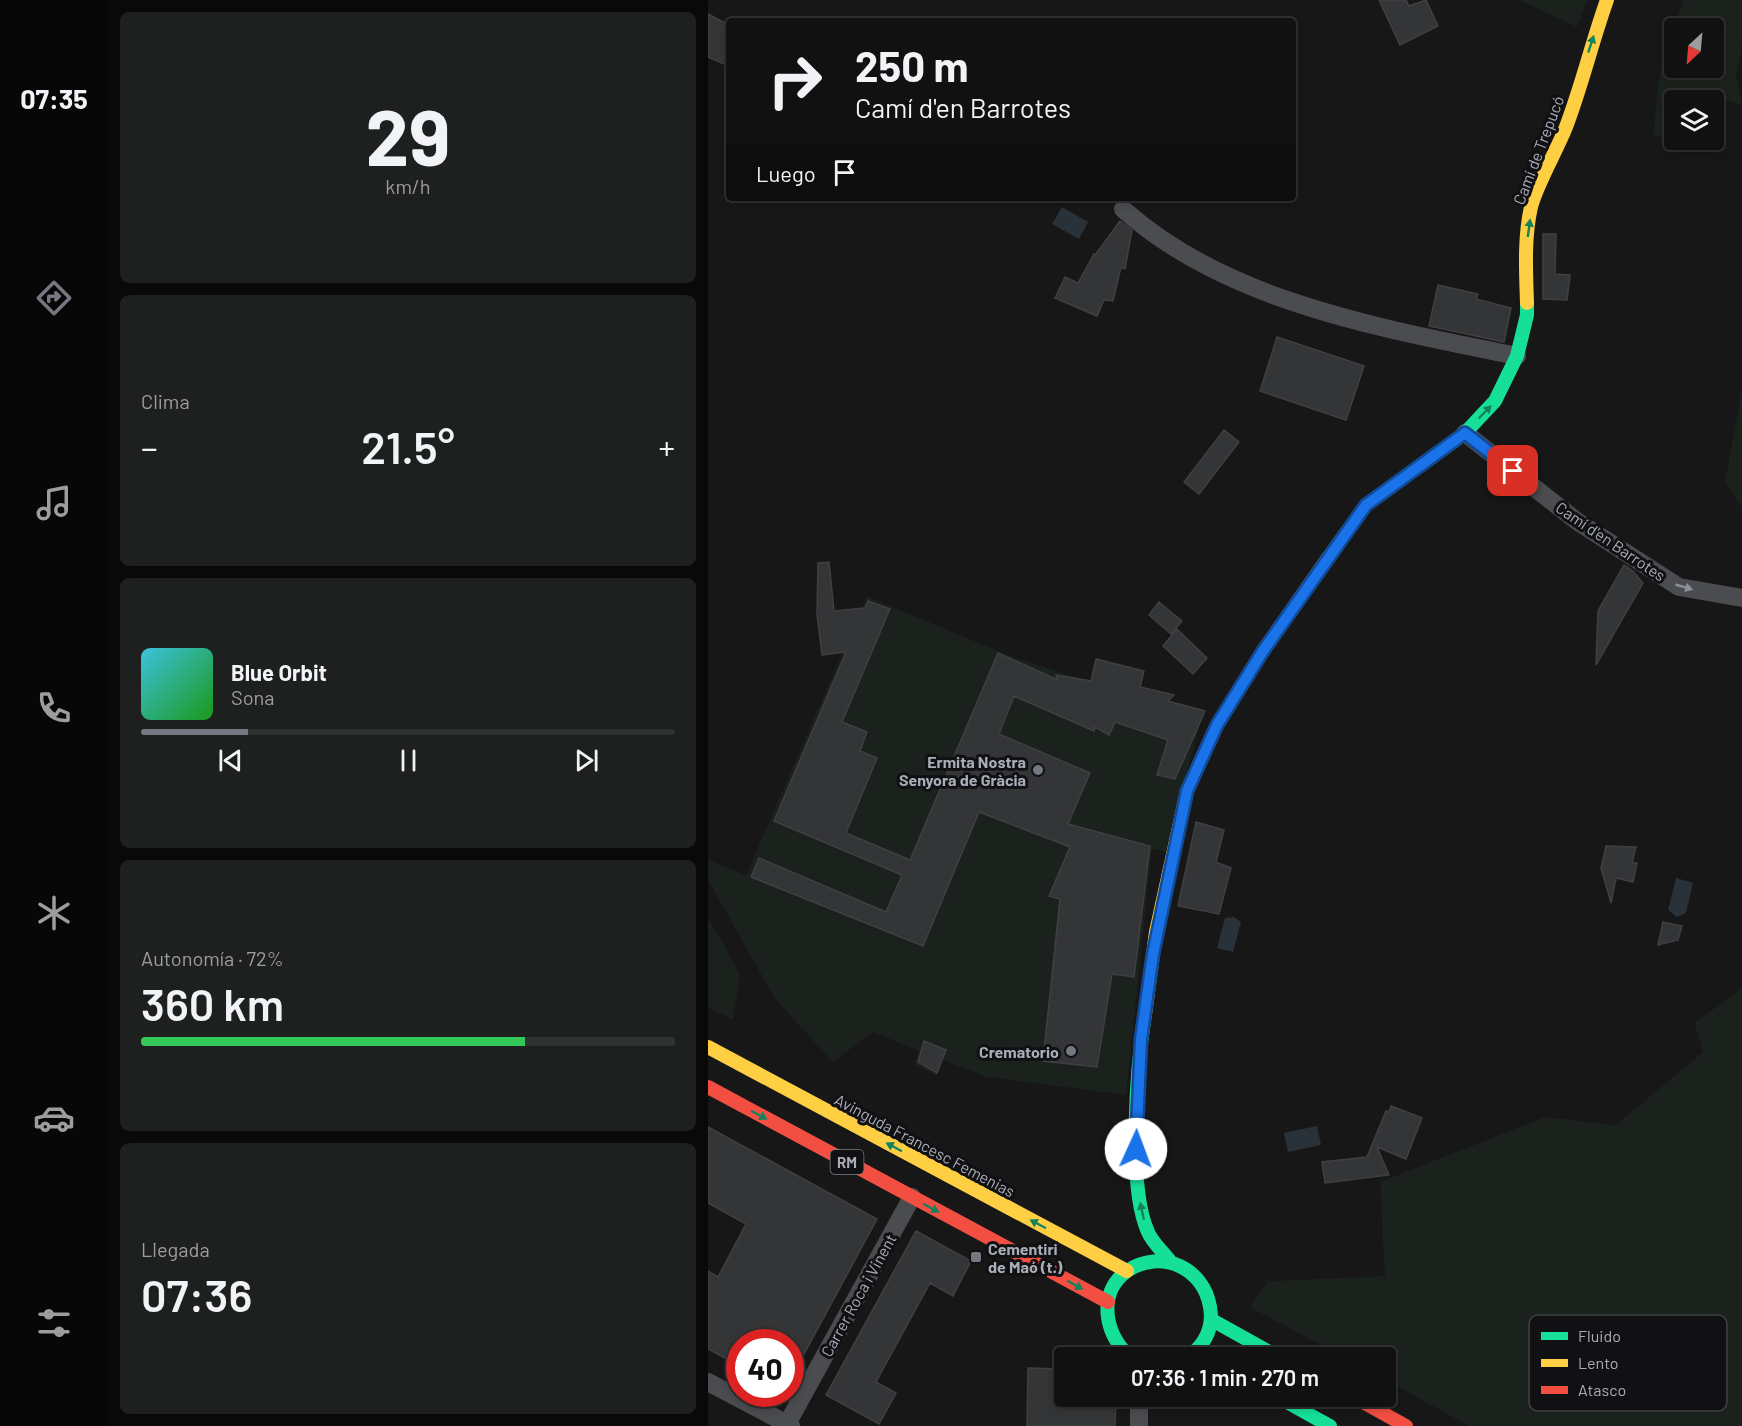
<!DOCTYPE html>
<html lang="es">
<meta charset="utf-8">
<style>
:root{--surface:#111;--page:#1e1f1f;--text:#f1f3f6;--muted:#9c9d9f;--line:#303131;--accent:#757880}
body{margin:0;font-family:Barlow,sans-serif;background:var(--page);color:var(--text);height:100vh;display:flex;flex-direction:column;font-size:22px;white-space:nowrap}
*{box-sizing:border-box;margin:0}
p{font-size:20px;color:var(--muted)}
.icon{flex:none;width:33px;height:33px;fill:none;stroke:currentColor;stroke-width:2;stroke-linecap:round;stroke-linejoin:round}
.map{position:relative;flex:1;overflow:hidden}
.panel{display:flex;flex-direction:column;gap:12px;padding:12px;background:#090909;width:600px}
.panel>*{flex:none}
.banner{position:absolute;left:18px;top:18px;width:570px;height:183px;border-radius:6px;box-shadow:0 3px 9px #0003,0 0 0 2px var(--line);background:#111;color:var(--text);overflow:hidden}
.needle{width:39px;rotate:206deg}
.fabs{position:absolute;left:956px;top:18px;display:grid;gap:12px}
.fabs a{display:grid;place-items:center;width:60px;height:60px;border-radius:6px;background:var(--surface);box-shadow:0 3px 9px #0003,0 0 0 2px var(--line);font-size:30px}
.speed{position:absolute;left:18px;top:1329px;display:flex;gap:12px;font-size:30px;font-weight:700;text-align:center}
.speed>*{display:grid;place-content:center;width:78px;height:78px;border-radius:50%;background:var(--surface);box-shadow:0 3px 9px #0003,0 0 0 2px var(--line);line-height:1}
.speed .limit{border:9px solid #d22;background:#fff;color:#111}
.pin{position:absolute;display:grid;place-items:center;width:51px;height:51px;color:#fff;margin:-26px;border-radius:12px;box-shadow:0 3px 9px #0006}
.me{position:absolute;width:66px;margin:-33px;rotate:2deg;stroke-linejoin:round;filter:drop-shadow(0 0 4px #0008)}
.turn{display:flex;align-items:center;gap:21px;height:126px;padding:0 30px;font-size:27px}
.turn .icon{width:78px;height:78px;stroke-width:2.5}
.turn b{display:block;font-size:42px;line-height:51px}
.then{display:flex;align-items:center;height:57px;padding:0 30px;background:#0003;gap:12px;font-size:22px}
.big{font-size:45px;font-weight:600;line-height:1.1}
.panel .tile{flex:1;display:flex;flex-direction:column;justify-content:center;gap:9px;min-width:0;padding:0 21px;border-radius:9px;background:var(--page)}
.panel .dial{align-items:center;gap:0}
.dial b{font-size:78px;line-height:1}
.song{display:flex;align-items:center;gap:18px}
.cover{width:72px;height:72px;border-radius:9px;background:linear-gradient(135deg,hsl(190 70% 55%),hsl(120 70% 35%))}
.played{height:6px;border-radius:3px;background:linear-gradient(90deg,var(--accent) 20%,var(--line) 20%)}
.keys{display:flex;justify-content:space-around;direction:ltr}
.heat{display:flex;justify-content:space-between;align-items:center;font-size:33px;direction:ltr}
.charge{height:9px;border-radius:4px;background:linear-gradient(90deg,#34c759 72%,var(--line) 0)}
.trip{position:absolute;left:346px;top:1347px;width:342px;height:60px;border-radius:6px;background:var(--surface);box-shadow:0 3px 9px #0003,0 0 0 2px var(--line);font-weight:600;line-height:60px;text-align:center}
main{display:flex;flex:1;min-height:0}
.dock{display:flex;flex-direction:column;width:108px;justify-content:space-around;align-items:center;background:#070707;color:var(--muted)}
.dock .icon{width:42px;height:42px}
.dock .on{color:var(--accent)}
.dock b{font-size:27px;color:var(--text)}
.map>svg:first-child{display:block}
.green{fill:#1b211c}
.water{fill:#2a3239}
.building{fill:#343537;stroke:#3f4043;stroke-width:1.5}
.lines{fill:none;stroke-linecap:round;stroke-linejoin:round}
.street{stroke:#4b4c50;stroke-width:18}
.fast{stroke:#16e098;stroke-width:14}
.slow{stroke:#ffcf43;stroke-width:14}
.jam{stroke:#f24e42;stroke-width:14}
.oneway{fill:#14835c}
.oneway2{fill:#8c9099}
.route-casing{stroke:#114b97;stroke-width:15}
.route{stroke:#1a73e8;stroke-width:10}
.poi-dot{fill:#757880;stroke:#111113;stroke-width:2}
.labels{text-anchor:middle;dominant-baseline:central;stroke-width:6;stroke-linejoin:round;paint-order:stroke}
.shield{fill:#111113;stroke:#7b7e86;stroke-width:1.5}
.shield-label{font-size:15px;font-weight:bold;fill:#a8adb8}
.street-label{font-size:16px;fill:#a8adb8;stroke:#111113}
.poi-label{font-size:16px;font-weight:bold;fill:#a8adb8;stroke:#111113;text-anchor:end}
.key{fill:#111113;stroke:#3e4045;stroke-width:1.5}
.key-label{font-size:16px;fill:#a8adb8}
</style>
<main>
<nav class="dock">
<b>07:35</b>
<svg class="icon on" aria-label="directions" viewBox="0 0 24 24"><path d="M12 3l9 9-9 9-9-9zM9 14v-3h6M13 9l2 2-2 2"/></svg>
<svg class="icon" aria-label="music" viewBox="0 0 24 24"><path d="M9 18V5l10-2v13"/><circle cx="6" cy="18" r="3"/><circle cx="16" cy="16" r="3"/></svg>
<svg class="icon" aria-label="phone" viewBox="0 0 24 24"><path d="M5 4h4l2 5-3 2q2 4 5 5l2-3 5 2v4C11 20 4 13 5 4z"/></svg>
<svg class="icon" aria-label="climate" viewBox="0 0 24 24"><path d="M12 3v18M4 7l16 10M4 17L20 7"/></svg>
<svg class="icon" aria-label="car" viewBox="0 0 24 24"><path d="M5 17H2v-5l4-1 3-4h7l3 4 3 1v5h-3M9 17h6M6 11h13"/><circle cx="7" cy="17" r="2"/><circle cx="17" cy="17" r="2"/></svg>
<svg class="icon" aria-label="filters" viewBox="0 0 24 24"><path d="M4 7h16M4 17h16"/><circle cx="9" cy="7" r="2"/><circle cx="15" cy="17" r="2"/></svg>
</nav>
<section class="panel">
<div class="tile dial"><b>29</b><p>km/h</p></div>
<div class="tile"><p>Clima</p>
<div class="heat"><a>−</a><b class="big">21.5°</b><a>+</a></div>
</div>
<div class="tile">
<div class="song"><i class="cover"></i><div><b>Blue Orbit</b><p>Sona</p></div></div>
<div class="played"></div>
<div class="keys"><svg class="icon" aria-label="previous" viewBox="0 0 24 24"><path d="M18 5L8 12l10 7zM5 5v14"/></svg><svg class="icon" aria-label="pause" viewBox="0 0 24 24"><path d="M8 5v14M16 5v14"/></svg><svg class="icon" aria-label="next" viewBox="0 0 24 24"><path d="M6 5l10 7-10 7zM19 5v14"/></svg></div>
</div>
<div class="tile"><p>Autonomía · 72%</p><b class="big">360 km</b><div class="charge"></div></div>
<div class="tile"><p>Llegada</p><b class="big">07:36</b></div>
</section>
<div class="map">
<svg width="1034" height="1426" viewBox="0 0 1034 1426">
<rect width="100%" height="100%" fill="#171717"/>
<!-- green -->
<path class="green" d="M 811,0 L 879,0 L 869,27 Z
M 975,0 L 1034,0 L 1034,46 L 1028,75 L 1034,105 L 1002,96 L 1000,100 L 966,100 L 966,136 L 945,137 L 951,77 L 966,29 L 966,68 L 1005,68 L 1005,28 L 966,28 Z
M 1034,389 L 1034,508 L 1017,482 Z
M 159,596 L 297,654 L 428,697 L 496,709 L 458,852 L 444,849 L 418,1095 L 279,1077 L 234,1060 L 229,1076 L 207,1065 L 211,1051 L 165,1032 L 125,1062 L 67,999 L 0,880 L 0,860 L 38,875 Z
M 0,917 L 32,974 L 25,1020 L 0,1007 Z
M 1034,989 L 1034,1426 L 761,1426 L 678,1380 L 678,1358 L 636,1357 L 542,1307 L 560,1281 L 677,1276 L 672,1182 L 837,1117 L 908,1125 L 995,1052 L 986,1023 Z"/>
<!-- water -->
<path class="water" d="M 354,207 L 380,222 L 371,239 L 344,224 Z
M 968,878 L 985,883 L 978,913 L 969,917 L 960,910 Z
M 517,918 L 526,917 L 533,922 L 525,952 L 509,948 Z
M 609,1126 L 613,1145 L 580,1152 L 576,1133 Z"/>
<!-- building -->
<path class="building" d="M 671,0 L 698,0 L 701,6 L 718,0 L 730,26 L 692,45 Z
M 0,14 L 21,25 L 21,66 L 0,57 Z
M 412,221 L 424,230 L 417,269 L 413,267 L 405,301 L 396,300 L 389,316 L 347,298 L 357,277 L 370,283 L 386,254 L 388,254 Z
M 835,234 L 848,234 L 847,274 L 862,275 L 859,300 L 835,299 Z
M 730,285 L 770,294 L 768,299 L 803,308 L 796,342 L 721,326 Z
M 569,337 L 656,366 L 638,420 L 552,391 Z
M 516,430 L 531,442 L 491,494 L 476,482 Z
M 121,562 L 126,611 L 157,608 L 160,601 L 182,609 L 134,722 L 159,732 L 152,751 L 169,758 L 138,833 L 202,860 L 290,653 L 350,680 L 348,675 L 383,681 L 388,659 L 436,671 L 432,687 L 466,695 L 460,701 L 497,711 L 467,779 L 449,775 L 460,740 L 407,722 L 401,735 L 387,727 L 386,731 L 306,696 L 291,734 L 382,773 L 360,824 L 442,846 L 426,977 L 404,974 L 389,1067 L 335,1061 L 352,899 L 341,896 L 362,847 L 271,812 L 215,946 L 43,877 L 51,858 L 178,912 L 194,875 L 66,821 L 138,652 L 114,655 L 109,614 L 110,563 Z
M 916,565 L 925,571 L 935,583 L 888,665 L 890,611 Z
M 451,602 L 474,621 L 463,634 L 441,615 Z
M 469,629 L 499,658 L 485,674 L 455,646 Z
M 488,822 L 516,830 L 508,862 L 523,868 L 511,914 L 470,906 Z
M 898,846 L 928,847 L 924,863 L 929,863 L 925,882 L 908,878 L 903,903 L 893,868 Z
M 955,922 L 974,926 L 970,940 L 950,945 Z
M 216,1041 L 238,1050 L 229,1073 L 210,1062 Z
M 683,1106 L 714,1118 L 698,1159 L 669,1147 L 681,1175 L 617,1183 L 614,1162 L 659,1157 L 678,1111 L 681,1112 Z
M 0,1127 L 169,1219 L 82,1380 L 82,1342 L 32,1342 L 32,1366 L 0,1349 L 0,1271 L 10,1277 L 38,1224 L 0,1203 Z
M 208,1231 L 263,1261 L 245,1296 L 222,1283 L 168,1382 L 188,1393 L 171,1424 L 118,1395 Z
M 320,1368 L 357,1369 L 357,1396 L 408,1396 L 407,1426 L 319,1426 Z"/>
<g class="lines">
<!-- street -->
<path class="street" d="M 415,209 C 518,302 677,329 809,356
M 757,433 L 870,522 L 971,587 L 1034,598
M 0,1382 L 83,1426
M 431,1396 L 431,1426
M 79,1424 L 204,1197"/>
<!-- fast -->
<path class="fast" d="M 620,558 L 658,505 L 757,433 L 787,401 L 809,356 L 819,315 L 819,303
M 437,1014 C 429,1065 419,1186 440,1232 C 444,1242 455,1252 462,1261
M 504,1320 L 572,1358
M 424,1358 C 397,1338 388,1293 419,1271 C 453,1248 496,1268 502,1307 C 506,1329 497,1345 479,1358
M 568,1396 L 622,1426"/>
<!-- slow -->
<path class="slow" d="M 819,303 C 818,271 816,238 823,207 C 828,186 849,150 858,127 C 874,85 884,42 899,0
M 437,1014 L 448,932 L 479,791 L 509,725 L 555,651 L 620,558
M 0,1047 L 419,1271"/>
<!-- jam -->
<path class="jam" d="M 0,1087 L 400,1302
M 644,1396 L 698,1426"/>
</g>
<!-- one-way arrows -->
<defs><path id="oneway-solid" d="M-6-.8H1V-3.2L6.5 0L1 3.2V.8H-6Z" transform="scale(1.5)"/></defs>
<g class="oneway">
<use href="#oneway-solid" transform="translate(883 44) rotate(-72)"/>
<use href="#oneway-solid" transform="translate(821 228) rotate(-82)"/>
<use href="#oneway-solid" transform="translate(777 412) rotate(-46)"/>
<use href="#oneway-solid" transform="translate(51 1115) rotate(28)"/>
<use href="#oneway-solid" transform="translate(186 1147) rotate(-152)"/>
<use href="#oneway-solid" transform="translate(223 1208) rotate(28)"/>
<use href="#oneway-solid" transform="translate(434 1211) rotate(-102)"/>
<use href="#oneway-solid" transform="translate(330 1224) rotate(-152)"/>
<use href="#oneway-solid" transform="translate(367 1285) rotate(28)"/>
</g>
<use class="oneway2" href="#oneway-solid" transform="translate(976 587) rotate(16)"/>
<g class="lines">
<!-- route casing -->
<g class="route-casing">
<path id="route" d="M 428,1149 L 433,1039 L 445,954 L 479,791 L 509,725 L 555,651 L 658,505 L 757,433 L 805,471"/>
</g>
<!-- route -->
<use href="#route" class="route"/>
</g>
<!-- markers -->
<g class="poi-dot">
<circle cx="330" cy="770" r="6"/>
<circle cx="363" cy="1051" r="6"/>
<rect x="262" y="1251" width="12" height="12" rx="3"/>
</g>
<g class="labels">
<!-- shield labels -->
<rect class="shield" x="122.5" y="1150" width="33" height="24" rx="4.5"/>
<g class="shield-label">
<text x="139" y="1162">RM</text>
</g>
<!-- street labels -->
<g class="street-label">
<text transform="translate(830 150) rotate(-69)">Camí de Trepucó</text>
<text transform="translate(903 541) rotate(34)">Camí d'en Barrotes</text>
<text transform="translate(217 1145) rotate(28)">Avinguda Francesc Femenias</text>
<text transform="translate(150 1295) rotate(-61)">Carrer Roca i Vinent</text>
</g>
<!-- poi labels -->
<g class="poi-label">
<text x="318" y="761">Ermita Nostra<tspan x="318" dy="18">Senyora de Gràcia</tspan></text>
<text x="351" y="1051">Crematorio</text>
<text x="280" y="1248" text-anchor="start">Cementiri<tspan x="280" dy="18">de Maó (t.)</tspan></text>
</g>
</g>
<!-- legend -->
<rect x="821" y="1315" width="198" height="96" rx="9" class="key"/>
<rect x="833" y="1332" width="27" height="8" fill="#16e098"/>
<rect x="833" y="1359" width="27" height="8" fill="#ffcf43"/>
<rect x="833" y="1386" width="27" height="8" fill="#f24e42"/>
<g class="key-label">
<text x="870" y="1342">Fluido</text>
<text x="870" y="1369">Lento</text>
<text x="870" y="1396">Atasco</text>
</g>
</svg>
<div class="fabs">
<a><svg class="needle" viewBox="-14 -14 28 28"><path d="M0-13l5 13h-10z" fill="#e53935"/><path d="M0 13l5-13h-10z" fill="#9c9d9f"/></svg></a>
<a><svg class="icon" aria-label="layers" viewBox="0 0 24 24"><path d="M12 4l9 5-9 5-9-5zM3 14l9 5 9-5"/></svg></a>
</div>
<div class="speed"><div class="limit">40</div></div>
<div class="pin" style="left:805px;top:471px;background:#d93025"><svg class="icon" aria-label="arrive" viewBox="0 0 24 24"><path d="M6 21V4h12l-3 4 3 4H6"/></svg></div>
<svg class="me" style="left:428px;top:1149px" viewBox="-20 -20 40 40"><circle r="19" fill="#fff"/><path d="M0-13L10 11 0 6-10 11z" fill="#1a73e8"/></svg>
<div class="trip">07:36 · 1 min · 270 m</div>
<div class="banner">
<div class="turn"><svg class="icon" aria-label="right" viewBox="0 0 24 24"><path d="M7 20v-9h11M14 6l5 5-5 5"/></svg><div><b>250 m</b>Camí d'en Barrotes</div></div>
<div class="then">Luego<svg class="icon" aria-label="arrive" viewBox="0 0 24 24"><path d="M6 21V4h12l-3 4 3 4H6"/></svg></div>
</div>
</div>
</main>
